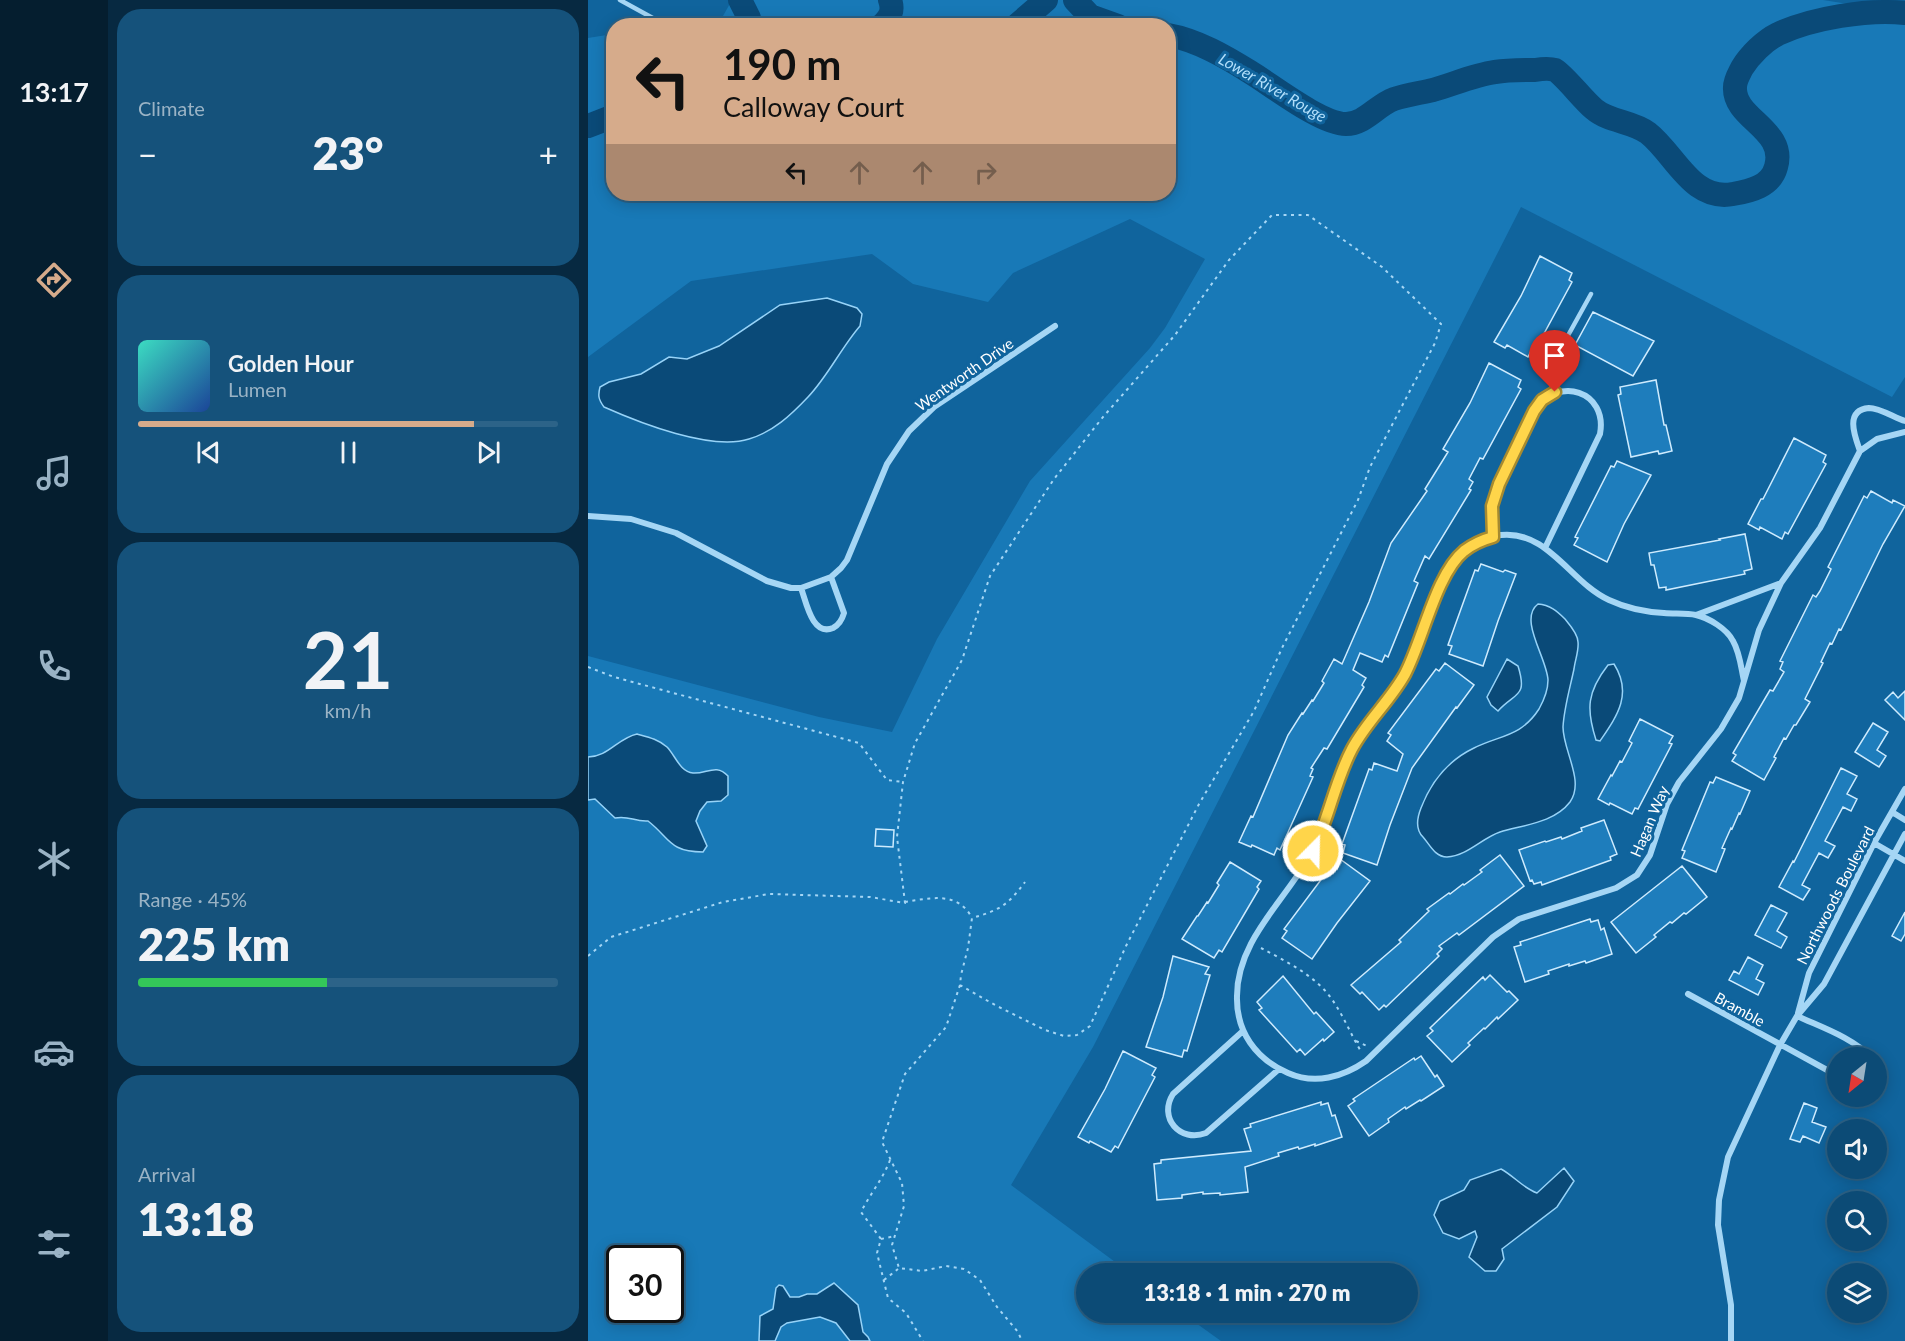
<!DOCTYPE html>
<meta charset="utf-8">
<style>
:root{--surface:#0c4b76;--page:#15527b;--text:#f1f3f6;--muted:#9ab3c5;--line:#2c6388;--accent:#d6ab8b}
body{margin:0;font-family:Lato,sans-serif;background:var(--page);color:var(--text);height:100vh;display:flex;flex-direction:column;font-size:22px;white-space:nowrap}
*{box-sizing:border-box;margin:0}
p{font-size:20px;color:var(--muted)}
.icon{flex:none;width:33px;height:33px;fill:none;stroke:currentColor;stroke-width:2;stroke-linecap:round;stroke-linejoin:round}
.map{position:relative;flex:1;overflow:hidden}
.side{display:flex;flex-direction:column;gap:9px;padding:9px;background:#072941;width:480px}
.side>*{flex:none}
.banner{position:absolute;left:18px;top:18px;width:570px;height:183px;border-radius:24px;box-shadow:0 3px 15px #0003,0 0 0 2px var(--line);background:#d6ab8b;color:#111;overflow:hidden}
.needle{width:39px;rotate:210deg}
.fabs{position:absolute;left:1239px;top:1047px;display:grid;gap:12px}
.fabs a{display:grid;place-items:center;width:60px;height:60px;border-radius:50%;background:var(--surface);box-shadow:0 3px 15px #0003,0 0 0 2px var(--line);font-size:30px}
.speed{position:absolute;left:18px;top:1245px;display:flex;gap:12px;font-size:30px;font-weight:700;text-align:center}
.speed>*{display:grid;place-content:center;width:78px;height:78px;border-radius:50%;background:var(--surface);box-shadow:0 3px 15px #0003,0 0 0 2px var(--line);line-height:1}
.speed .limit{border:3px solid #111;border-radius:9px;background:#fff;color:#111}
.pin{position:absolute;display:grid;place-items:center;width:51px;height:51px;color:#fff;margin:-62px -26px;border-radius:50% 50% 50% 0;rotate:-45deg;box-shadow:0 0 6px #0007}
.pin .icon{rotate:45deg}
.me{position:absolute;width:66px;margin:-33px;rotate:23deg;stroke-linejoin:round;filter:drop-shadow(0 0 4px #0008)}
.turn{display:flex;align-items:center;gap:21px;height:126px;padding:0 18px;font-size:27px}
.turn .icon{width:78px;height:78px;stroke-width:2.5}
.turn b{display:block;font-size:42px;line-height:51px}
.lanes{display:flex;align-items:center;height:57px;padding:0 18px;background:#0003;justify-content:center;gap:30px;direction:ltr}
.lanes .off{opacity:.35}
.big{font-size:45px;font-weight:800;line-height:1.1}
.side .tile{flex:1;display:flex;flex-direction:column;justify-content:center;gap:9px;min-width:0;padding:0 21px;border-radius:24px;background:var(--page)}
.side .dial{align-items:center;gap:0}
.dial b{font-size:78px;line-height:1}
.song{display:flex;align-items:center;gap:18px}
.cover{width:72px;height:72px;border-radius:9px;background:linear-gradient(135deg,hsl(170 70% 55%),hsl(220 70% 35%))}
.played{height:6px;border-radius:3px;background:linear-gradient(90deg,var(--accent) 80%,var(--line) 80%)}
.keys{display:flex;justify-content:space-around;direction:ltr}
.heat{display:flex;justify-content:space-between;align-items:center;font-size:33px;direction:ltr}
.charge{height:9px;border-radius:4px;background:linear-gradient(90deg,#34c759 45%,var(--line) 0)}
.trip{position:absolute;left:488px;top:1263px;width:342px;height:60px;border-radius:30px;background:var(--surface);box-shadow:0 3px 15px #0003,0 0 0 2px var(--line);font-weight:800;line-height:60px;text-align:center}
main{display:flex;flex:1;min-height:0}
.tab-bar{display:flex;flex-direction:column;width:108px;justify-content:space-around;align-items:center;background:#051e2f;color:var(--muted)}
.tab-bar .icon{width:42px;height:42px}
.tab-bar .current{color:var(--accent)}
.tab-bar b{font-size:27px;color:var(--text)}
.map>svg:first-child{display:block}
.green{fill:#1879b7;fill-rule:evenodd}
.water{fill:#0a4a78;stroke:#97d3f8;stroke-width:1.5}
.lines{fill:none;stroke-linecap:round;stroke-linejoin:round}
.river{stroke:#0a4a78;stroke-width:24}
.building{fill:#1e7dbc;stroke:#ceebfe;stroke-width:1.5}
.path{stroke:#a5d6f5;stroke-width:2;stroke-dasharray:3 4.5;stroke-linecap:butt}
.lane{stroke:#a5d6f5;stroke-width:4.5}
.street{stroke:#a5d6f5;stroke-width:6}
.route-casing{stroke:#a68a30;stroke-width:15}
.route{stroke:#ffd54a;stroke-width:10}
.labels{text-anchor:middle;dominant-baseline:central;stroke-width:6;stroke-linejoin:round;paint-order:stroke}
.street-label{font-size:15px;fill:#fff;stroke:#10649d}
.water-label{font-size:16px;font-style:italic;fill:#b2dffb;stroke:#10649d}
</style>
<main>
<nav class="tab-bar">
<b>13:17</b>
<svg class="icon current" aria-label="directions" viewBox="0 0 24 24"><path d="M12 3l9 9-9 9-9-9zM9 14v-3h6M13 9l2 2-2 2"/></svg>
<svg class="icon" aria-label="music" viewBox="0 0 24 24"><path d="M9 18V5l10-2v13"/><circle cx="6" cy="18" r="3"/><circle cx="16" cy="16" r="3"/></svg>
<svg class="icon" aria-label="phone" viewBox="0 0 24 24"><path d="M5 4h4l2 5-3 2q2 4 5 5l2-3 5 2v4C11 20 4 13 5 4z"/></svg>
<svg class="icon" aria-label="climate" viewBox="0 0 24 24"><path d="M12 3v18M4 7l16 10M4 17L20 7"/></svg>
<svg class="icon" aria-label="car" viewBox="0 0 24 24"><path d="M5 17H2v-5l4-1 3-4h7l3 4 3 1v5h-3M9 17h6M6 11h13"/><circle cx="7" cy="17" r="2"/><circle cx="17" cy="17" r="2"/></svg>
<svg class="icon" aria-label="filters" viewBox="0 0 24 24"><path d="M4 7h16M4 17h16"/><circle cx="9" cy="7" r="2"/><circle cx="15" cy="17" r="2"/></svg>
</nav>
<section class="side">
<div class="tile"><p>Climate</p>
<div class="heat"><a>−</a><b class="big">23°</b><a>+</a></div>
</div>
<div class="tile">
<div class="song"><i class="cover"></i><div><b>Golden Hour</b><p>Lumen</p></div></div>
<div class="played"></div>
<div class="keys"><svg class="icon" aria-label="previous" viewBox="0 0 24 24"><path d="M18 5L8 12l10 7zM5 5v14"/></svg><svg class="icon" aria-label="pause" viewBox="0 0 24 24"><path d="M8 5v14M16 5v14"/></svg><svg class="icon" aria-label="next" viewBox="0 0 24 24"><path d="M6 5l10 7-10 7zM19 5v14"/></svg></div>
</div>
<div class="tile dial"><b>21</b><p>km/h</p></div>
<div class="tile"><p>Range · 45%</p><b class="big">225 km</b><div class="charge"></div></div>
<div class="tile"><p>Arrival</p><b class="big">13:18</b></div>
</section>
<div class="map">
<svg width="1317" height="1341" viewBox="0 0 1317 1341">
<rect width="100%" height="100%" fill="#10649d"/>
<!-- green -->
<path class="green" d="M 144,0 L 1235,0 L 1317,13 L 1317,377 L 1304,397 L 933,207 L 505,1047 L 423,1185 L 542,1273 L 498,1274 L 498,1312 L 594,1313 L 633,1341 L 0,1341 L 0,656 L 231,717 L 304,732 L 349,639 L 442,481 L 562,348 L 577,328 L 617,259 L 542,219 L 425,273 L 400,302 L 325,284 L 284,254 L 103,281 L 0,357 L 0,38 L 25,34 L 26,194 L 580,194 L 580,26 L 77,25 L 135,16 ZM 32,1258 L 82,1258 L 82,1310 L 32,1310 Z"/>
<!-- water -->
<path class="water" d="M 239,298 L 269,308 L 274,314 L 272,326 C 253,348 240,376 220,397 C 203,415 185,432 161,439 C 123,451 52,423 16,407 C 10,399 10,395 12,387 L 21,382 L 53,374 L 81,357 L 99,359 L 131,346 L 192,305 Z
M 950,604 C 962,605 969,611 977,619 C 982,625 990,634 990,642 C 991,651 987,660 986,669 C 982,688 976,708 975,727 C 975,751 997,781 982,802 C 966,823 935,825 912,832 C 894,838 879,856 859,857 C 847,857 842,845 835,837 C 827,829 829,818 833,808 C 843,782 861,760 886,748 C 912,735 933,737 951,709 C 956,700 960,691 960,680 C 959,658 930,619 950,604 Z
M 919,659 L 930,666 C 940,698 927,692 910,711 L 903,705 L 899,697 Z
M 1026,664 C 1045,694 1029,716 1012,741 L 1008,740 C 998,709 999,692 1020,665 Z
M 49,734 C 60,737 70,739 79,747 C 87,755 92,772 105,773 C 119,774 128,763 140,776 L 140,795 L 133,801 L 119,802 L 112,811 L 108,821 L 119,846 L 115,852 C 81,852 82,838 60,821 C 46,822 41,815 27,818 L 7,799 L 0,800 L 0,757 C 20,757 30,738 49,734 Z
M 976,1168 L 986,1181 L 969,1207 L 914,1249 L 916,1259 L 908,1271 L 897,1271 L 881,1257 L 889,1237 L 887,1231 L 871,1239 L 855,1233 L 846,1215 L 852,1201 L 876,1190 L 882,1180 L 913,1169 C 926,1176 935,1188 949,1193 Z
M 246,1283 L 270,1305 L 275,1332 L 280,1337 L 282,1341 L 262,1341 L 248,1323 L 232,1317 L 199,1323 L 193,1327 L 187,1341 L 171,1341 L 172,1316 L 185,1309 L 188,1288 L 191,1285 L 195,1286 L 202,1297 L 211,1297 L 219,1294 L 229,1294 Z"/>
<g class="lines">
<!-- river -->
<path class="river" d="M 152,0 L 161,18 L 159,26
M 487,0 L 502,16 L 530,26
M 293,26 C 302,18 306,11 302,0
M 428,26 L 458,0
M 580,35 C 609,40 638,57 662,72 C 685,86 733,124 758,124 C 777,124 789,105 806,99 C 818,95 832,93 845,90 C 866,84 886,75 907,72 C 920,70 934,70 947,70 C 953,69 961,68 967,70 C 977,76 995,100 1006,109 C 1021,122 1044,121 1060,133 C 1087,154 1104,202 1145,194 C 1163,191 1183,186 1188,167 C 1199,129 1145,119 1147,87 C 1147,80 1151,74 1154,68 C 1162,55 1176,41 1190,34 C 1224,18 1280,9 1317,13
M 0,126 L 26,116"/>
</g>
<!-- building -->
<path class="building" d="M 952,256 L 984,273 L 981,280 L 984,282 L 946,352 L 943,351 L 940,357 L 919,345 L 917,348 L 906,342 L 933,296 Z
M 1005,312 L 1066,341 L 1045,376 L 987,345 Z
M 901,363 L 933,380 L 930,387 L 933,389 L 895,459 L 892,458 L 881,479 L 885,482 L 881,489 L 883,490 L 841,559 L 837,556 L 826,581 L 830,583 L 800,657 L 797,655 L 794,662 L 772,653 L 765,670 L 778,678 L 774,685 L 776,687 L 739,749 L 736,748 L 723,768 L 725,769 L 722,776 L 725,777 L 692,850 L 689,848 L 686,855 L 664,845 L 663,847 L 651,842 L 663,816 L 665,817 L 700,735 L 714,713 L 715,714 L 724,700 L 725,701 L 736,683 L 734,681 L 746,659 L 754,664 L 781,602 L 803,543 L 839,491 L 837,489 L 860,452 L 855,449 L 882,403 Z
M 1068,380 L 1076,425 L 1078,425 L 1084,451 L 1071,454 L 1070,451 L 1043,457 L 1030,395 L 1033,394 L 1032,387 Z
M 1206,438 L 1238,455 L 1235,462 L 1238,464 L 1200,534 L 1197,532 L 1194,539 L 1172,527 L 1171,530 L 1160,524 L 1173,499 L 1175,499 Z
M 1029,461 L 1063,475 L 1036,524 L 1019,562 L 986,545 L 990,538 L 987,537 L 1023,466 L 1026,467 Z
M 1283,491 L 1304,503 L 1305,500 L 1317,506 L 1295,544 L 1253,630 L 1251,629 L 1244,644 L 1242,643 L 1233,662 L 1235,663 L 1217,699 L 1222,702 L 1208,725 L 1206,725 L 1198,739 L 1196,738 L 1186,757 L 1188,758 L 1176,780 L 1144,761 L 1148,755 L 1145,753 L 1182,690 L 1185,691 L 1196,672 L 1192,669 L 1195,662 L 1192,661 L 1225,595 L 1228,597 L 1232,591 L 1243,569 L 1240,567 L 1276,496 L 1279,498 Z
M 1157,534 L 1164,569 L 1156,571 L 1157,574 L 1078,590 L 1078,587 L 1071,588 L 1066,565 L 1063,565 L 1061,553 L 1132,540 L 1131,539 Z
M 893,564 L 915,572 L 917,570 L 928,574 L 910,621 L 895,666 L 861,654 L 864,646 L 860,645 L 887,570 L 890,571 Z
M 857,663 L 886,685 L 869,708 L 868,707 L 824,768 L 802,825 L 789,865 L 755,853 L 757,845 L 754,844 L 781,769 L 784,770 L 786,763 L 809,771 L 815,754 L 799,741 L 803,735 L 800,733 L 848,669 L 851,671 Z
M 1317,691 L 1317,720 L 1297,700 L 1305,692 L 1310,698 Z
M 1052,719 L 1085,736 L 1081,743 L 1084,744 L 1050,809 L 1047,808 L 1044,814 L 1022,803 L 1021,805 L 1010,799 L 1023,775 L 1024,776 L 1032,761 L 1034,762 L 1044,743 L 1041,741 Z
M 1285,723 L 1300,732 L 1289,750 L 1298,756 L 1291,767 L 1267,752 Z
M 1253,768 L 1269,776 L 1259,794 L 1269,799 L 1263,811 L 1255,807 L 1237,841 L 1247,846 L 1240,858 L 1231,853 L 1214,885 L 1222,889 L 1215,900 L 1191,887 L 1205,861 L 1206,862 Z
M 1128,777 L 1162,791 L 1152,814 L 1151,813 L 1144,829 L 1143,828 L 1134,848 L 1137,849 L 1128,872 L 1094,858 L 1097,851 L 1094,850 L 1122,782 L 1125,783 Z
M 1016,820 L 1029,854 L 1022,857 L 1023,860 L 954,885 L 953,882 L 946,884 L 944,880 L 942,881 L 931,850 L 957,841 L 958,842 L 973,837 L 974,839 L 994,831 L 993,828 Z
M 288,829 L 306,830 L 305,847 L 287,846 Z
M 912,855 L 936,886 L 871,935 L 869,933 L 851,946 L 854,949 L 849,954 L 851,956 L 798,1007 L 796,1005 L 791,1010 L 774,992 L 772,994 L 763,985 L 813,942 L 811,940 L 841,911 L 839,909 L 861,893 L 862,894 L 875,884 L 876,885 L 894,872 L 892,870 Z
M 752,859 L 782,881 L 749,923 L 724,959 L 694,938 L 699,931 L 696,929 L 744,865 L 749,869 Z
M 642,862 L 673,881 L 669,887 L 671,889 L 634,952 L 631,950 L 626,958 L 594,939 L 609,916 L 610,916 L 619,902 L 620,903 L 631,885 L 629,883 Z
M 1094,866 L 1119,897 L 1098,914 L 1096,913 L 1084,923 L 1082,922 L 1066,935 L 1068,937 L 1048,953 L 1023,922 Z
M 1183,905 L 1199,913 L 1189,931 L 1199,937 L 1193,948 L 1167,935 Z
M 1317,912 L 1317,934 L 1313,941 L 1304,936 Z
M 1002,919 L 1003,922 L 1010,920 L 1013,930 L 1016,928 L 1024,954 L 998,963 L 997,961 L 981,966 L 981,964 L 960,971 L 961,974 L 937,982 L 926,947 L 933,945 L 932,942 Z
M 585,956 L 621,967 L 617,974 L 622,975 L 599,1051 L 596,1050 L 594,1057 L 558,1047 L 575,997 Z
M 1160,957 L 1175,965 L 1168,979 L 1176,983 L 1170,995 L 1141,980 L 1146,971 L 1151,974 Z
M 902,975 L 919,992 L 921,991 L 930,1000 L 910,1019 L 909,1017 L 897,1029 L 896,1028 L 880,1043 L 882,1045 L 864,1062 L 839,1036 L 845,1031 L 842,1028 L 895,977 L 897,980 Z
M 695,976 L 726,1014 L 728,1012 L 746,1032 L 736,1041 L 735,1039 L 717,1055 L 712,1049 L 709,1052 L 671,1010 L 674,1008 L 669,1002 Z
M 535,1051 L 568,1068 L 564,1075 L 567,1077 L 530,1148 L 527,1146 L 523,1152 L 502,1141 L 501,1143 L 490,1137 L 517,1089 Z
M 833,1056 L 847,1077 L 849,1075 L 856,1086 L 833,1101 L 832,1100 L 818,1109 L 817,1107 L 800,1119 L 801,1122 L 781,1136 L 760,1106 L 767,1101 L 765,1099 L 826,1058 L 827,1060 Z
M 733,1102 L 733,1105 L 740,1103 L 744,1116 L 747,1115 L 754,1137 L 727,1146 L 727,1144 L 711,1149 L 710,1147 L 690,1153 L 691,1156 L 657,1167 L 660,1192 L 632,1195 L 632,1193 L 615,1194 L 615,1192 L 594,1195 L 594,1198 L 569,1200 L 566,1164 L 573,1163 L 573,1160 L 663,1151 L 656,1129 L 663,1127 L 662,1124 Z
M 1216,1103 L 1229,1108 L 1224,1122 L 1238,1127 L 1231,1143 L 1215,1136 L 1212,1142 L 1202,1139 Z"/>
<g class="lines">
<!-- path -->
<path class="path" d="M 0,667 L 26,677 L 271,743 L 299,780 L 315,782
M 317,902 C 342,898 370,891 384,918
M 673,948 C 699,962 731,977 747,1004 C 757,1019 764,1037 774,1053
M 0,956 L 23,937 L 135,902 L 181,894 L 282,897 L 317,903 L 309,837 L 315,782 L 327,743 L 374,660 L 402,576 L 466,479 L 515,417 L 587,335 L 641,260 L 684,215 L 720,215 L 794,267 L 853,324 L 847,343 L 782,467 L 770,500 L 694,648 L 666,711 L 611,804 L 538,946 L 502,1026 L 489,1035 L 476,1036 L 457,1030 L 407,1005 L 372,985 L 373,975 L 380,948 L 384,918 C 412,910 420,905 437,882
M 372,985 L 358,1027 L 317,1074 L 294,1142 L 314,1183 L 316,1206 L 304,1245 L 311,1268 L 334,1271 L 358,1266 L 376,1269 L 392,1280 L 409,1307 L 430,1332 L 434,1341
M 768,1041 L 779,1046
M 302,1160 C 295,1179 282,1194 273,1212 L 293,1239 L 289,1253 L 300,1298 L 318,1313 L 335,1341
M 293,1239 L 307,1236
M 296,1280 L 310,1269"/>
<!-- lane -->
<path class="lane" d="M 32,0 L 72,22
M 963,394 L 967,359 L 1003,294"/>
<!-- street -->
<path class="street" d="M 1272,451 C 1267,437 1256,410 1281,408 C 1292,408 1307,418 1317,421
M 0,516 L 43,519 L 88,533 L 179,581 L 203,588 L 213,588 L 243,577 L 253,568 L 259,560 L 299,464 L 321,431 L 346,407 L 467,326
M 905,537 L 905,499 L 946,411 C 970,375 1020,391 1012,434 L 957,548
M 213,588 C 218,601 224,637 245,628 C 251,625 254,620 256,613 L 243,577
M 1108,615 L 1193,583
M 1156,681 C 1153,668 1152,653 1145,641 C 1139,629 1121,618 1108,615 C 1098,613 1086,614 1076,613 C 1058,612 1038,608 1021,600 C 983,583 960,530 913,535 C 894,537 876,548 865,563 C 847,586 837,631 824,659 C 809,692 781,717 764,749 C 744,786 739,829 717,864 C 691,906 649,944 649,996 C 648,1032 668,1059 700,1073 C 727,1085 755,1077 778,1061 L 905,937 L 931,919 L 1028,888 L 1049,875 L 1062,855 L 1079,804 L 1091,782 L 1133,729 L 1151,698 L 1171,630 L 1193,583 L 1232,528 L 1272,451 L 1289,439 L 1317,432
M 1304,812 L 1317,820
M 1286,843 L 1317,861
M 1100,994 L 1250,1076
M 1210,1013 L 1221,973 L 1286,843 L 1317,789
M 1209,1016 C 1235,1028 1263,1037 1284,1058
M 655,1031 L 585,1094 C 570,1118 592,1143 618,1133 L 691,1069
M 1143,1341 L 1143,1305 L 1130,1225 L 1131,1200 L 1140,1157 L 1192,1045 L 1209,1016 L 1236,984 L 1317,834"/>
</g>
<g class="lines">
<!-- route casing -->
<g class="route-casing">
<path id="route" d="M 725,851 C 741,818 747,781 764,749 C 779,721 802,701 817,674 C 835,640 848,574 876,551 C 885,544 894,540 905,537 L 904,506 L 911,484 L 946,411 L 954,400 L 967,392"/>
</g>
<!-- route -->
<use href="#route" class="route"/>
</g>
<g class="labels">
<!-- street labels -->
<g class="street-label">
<text transform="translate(376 374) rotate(-35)">Wentworth Drive</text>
<text transform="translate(1061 821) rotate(-67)">Hagan Way</text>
<text transform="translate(1247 895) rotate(-63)">Northwoods Boulevard</text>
<text transform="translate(1152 1009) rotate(29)">Bramble</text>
</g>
<!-- water labels -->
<g class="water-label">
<text transform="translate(685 87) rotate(30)">Lower River Rouge</text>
</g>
</g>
</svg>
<div class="fabs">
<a><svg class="needle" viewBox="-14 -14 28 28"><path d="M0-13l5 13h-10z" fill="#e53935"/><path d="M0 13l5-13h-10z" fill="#9ab3c5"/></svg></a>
<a><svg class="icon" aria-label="sound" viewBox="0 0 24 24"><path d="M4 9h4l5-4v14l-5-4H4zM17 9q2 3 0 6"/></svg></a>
<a><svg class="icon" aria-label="search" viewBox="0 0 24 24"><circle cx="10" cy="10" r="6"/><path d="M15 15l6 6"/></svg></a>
<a><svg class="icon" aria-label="layers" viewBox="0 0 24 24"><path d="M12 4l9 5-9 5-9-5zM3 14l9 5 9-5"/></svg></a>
</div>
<div class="speed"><div class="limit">30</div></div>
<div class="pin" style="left:967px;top:392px;background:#d93025"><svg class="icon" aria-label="arrive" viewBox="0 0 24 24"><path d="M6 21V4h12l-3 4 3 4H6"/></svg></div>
<svg class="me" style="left:725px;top:851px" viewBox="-20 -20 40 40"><circle r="17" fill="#ffd54a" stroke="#fff" stroke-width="3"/><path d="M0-11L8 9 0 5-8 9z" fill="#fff"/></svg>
<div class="trip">13:18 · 1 min · 270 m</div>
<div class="banner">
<div class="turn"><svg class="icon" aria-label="left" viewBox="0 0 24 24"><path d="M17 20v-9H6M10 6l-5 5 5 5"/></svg><div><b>190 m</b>Calloway Court</div></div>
<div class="lanes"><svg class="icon" aria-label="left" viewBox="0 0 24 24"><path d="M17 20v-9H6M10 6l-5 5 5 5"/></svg><svg class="icon off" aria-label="ahead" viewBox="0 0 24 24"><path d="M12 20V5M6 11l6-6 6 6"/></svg><svg class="icon off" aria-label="ahead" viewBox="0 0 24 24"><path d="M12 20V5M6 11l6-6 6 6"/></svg><svg class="icon off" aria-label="right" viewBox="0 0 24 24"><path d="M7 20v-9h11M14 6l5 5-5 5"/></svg></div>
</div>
</div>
</main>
